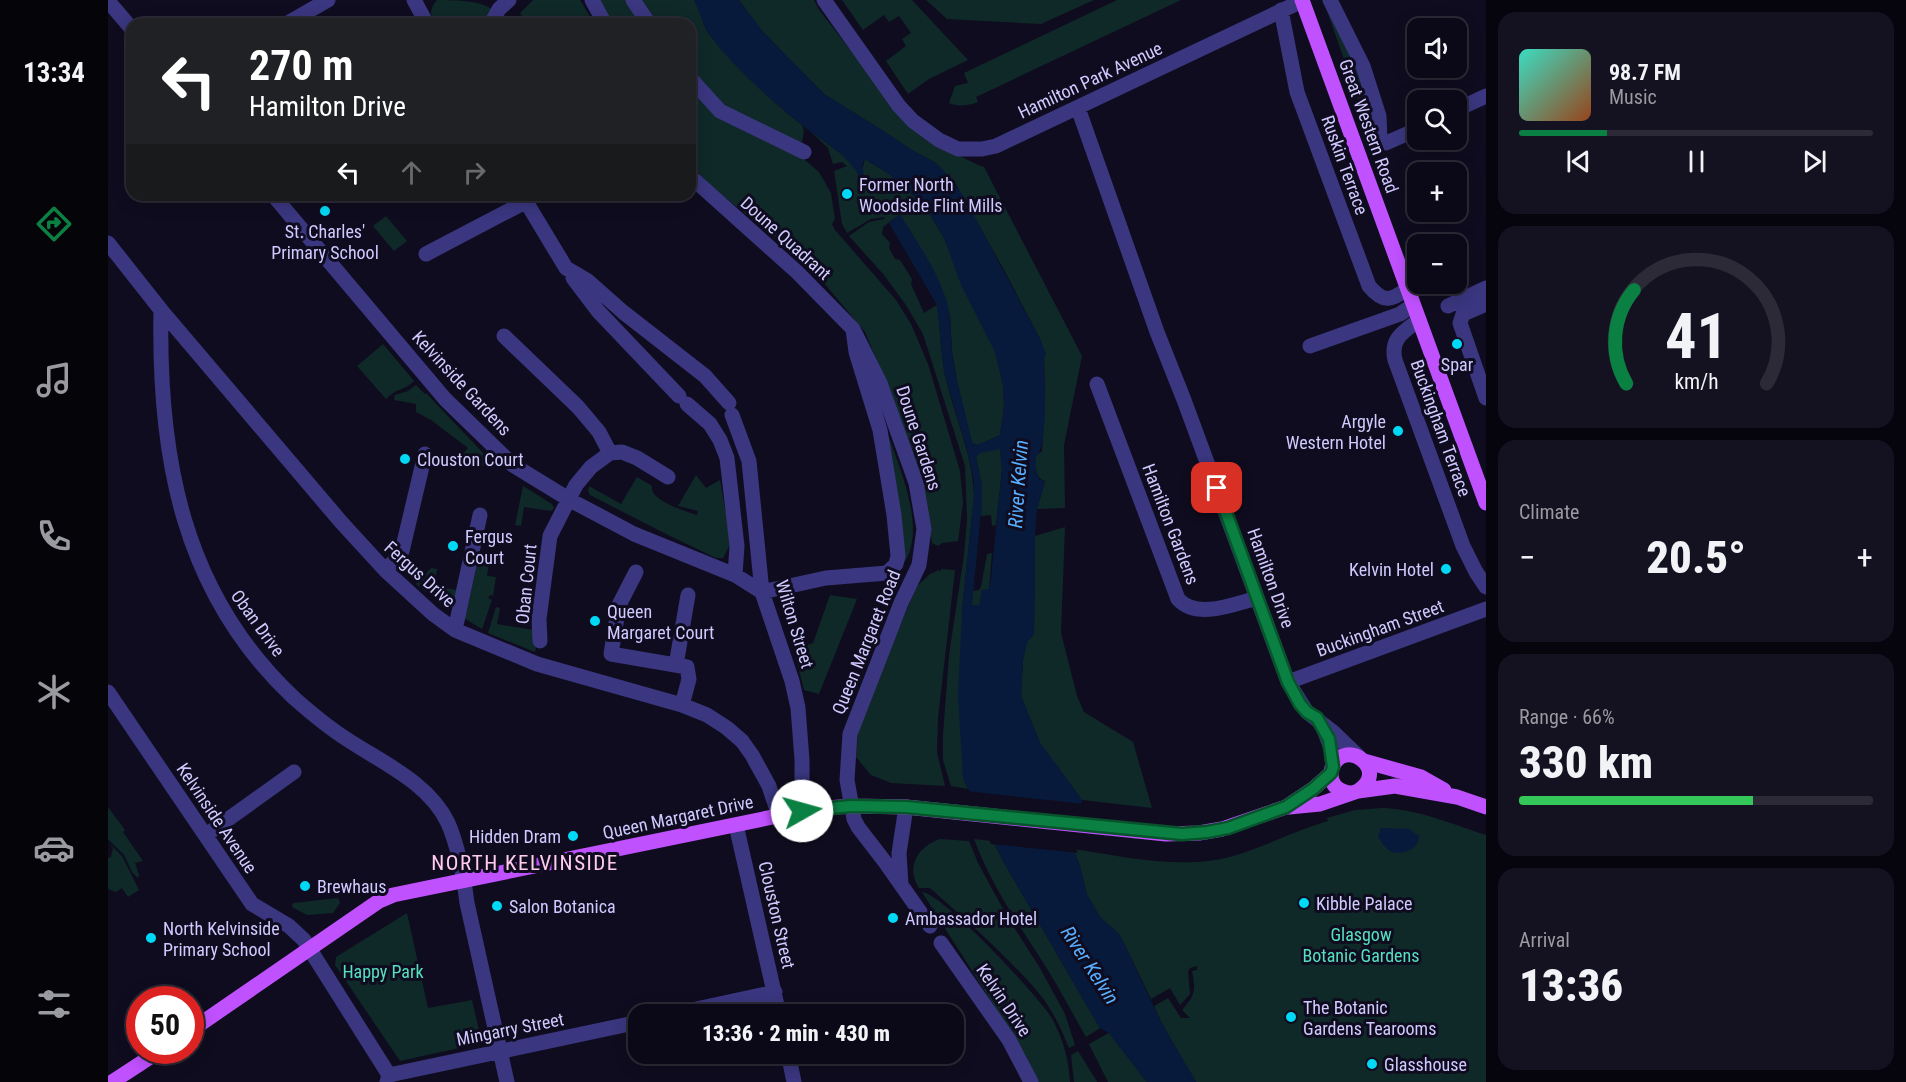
<!DOCTYPE html>
<meta charset="utf-8">
<style>
:root{--surface:#0b0917;--page:#141220;--text:#f1f3f6;--muted:#9a9aa1;--line:#2b2a36;--accent:#0b8043}
body{margin:0;font-family:"Roboto Condensed",sans-serif;background:var(--page);color:var(--text);height:100vh;display:flex;flex-direction:column;font-size:22px;white-space:nowrap}
*{box-sizing:border-box;margin:0}
p{font-size:20px;color:var(--muted)}
.icon{flex:none;width:33px;height:33px;fill:none;stroke:currentColor;stroke-width:2;stroke-linecap:round;stroke-linejoin:round}
.map{position:relative;flex:1;overflow:hidden}
.drawer{display:flex;flex-direction:column;gap:12px;padding:12px;background:#06050d;width:420px}
.drawer>*{flex:none}
.banner{position:absolute;left:18px;top:18px;width:570px;height:183px;border-radius:18px;box-shadow:0 3px 15px #0003,0 0 0 2px var(--line);background:#202124;color:#fff;overflow:hidden}
.controls{position:absolute;left:1299px;top:18px;display:grid;gap:12px}
.controls a{display:grid;place-items:center;width:60px;height:60px;border-radius:12px;background:var(--surface);box-shadow:0 3px 15px #0003,0 0 0 2px var(--line);font-size:30px}
.speed{position:absolute;left:18px;top:986px;display:flex;gap:12px;font-size:30px;font-weight:700;text-align:center}
.speed>*{display:grid;place-content:center;width:78px;height:78px;border-radius:50%;background:var(--surface);box-shadow:0 3px 15px #0003,0 0 0 2px var(--line);line-height:1}
.speed .limit{border:9px solid #d22;background:#fff;color:#111}
.pin{position:absolute;display:grid;place-items:center;width:51px;height:51px;color:#fff;margin:-26px;border-radius:12px;box-shadow:0 3px 9px #0006}
.me{position:absolute;width:66px;margin:-33px;rotate:83deg;stroke-linejoin:round;filter:drop-shadow(0 0 4px #0008)}
.turn{display:flex;align-items:center;gap:21px;height:126px;padding:0 24px;font-size:27px}
.turn .icon{width:78px;height:78px;stroke-width:2.5}
.turn b{display:block;font-size:42px;line-height:51px}
.lanes{display:flex;align-items:center;height:57px;padding:0 24px;background:#0003;justify-content:center;gap:30px;direction:ltr}
.lanes .off{opacity:.35}
.big{font-size:45px;font-weight:800;line-height:1.1}
.drawer .tile{flex:1;display:flex;flex-direction:column;justify-content:center;gap:9px;min-width:0;padding:0 21px;border-radius:18px;background:var(--page)}
.drawer .dial{align-items:center;gap:0}
.dial svg{height:156px;overflow:visible;fill:none;stroke:var(--line);stroke-width:7;stroke-linecap:round;text-anchor:middle}
.dial text{fill:var(--text);stroke:none}
.song{display:flex;align-items:center;gap:18px}
.cover{width:72px;height:72px;border-radius:9px;background:linear-gradient(135deg,hsl(170 70% 55%),hsl(20 70% 35%))}
.played{height:6px;border-radius:3px;background:linear-gradient(90deg,var(--accent) 25%,var(--line) 25%)}
.keys{display:flex;justify-content:space-around;direction:ltr}
.heat{display:flex;justify-content:space-between;align-items:center;font-size:33px;direction:ltr}
.charge{height:9px;border-radius:4px;background:linear-gradient(90deg,#34c759 66%,var(--line) 0)}
.trip{position:absolute;left:520px;top:1004px;width:336px;height:60px;border-radius:18px;background:var(--surface);box-shadow:0 3px 15px #0003,0 0 0 2px var(--line);font-weight:800;line-height:60px;text-align:center}
main{display:flex;flex:1;min-height:0}
.tab-bar{display:flex;flex-direction:column;width:108px;justify-content:space-around;align-items:center;background:#040409;color:var(--muted)}
.tab-bar .icon{width:42px;height:42px}
.tab-bar .selected{color:var(--accent)}
.tab-bar b{font-size:27px;color:var(--text)}
.map>svg:first-child{display:block}
.green{fill:#0f2928}
.water{fill:#081a3c;fill-rule:evenodd}
.pier{fill:#0f0c1f}
.lines{fill:none;stroke-linecap:round;stroke-linejoin:round}
.minor{stroke:#3a367f;stroke-width:15}
.major{stroke:#c051ff;stroke-width:15}
.route-casing{stroke:#07532c;stroke-width:15}
.route{stroke:#0b8043;stroke-width:10}
.poi-dot{fill:#00d9f5;stroke:#0f0c1f;stroke-width:2}
.labels{text-anchor:middle;dominant-baseline:central;stroke-width:6;stroke-linejoin:round;paint-order:stroke}
.street-label{font-size:18px;fill:#d0caff;stroke:#0f0c1f}
.poi-label{font-size:18px;fill:#d0caff;stroke:#0f0c1f;text-anchor:start}
.park-label{font-size:18px;fill:#55e0bf;stroke:#0f0c1f}
.water-label{font-size:20px;font-style:italic;fill:#58afff;stroke:#0f0c1f}
.quarter-label{font-size:21px;letter-spacing:1.5px;fill:#ffccec;stroke:#0f0c1f}
</style>
<main>
<nav class="tab-bar">
<b>13:34</b>
<svg class="icon selected" aria-label="directions" viewBox="0 0 24 24"><path d="M12 3l9 9-9 9-9-9zM9 14v-3h6M13 9l2 2-2 2"/></svg>
<svg class="icon" aria-label="music" viewBox="0 0 24 24"><path d="M9 18V5l10-2v13"/><circle cx="6" cy="18" r="3"/><circle cx="16" cy="16" r="3"/></svg>
<svg class="icon" aria-label="phone" viewBox="0 0 24 24"><path d="M5 4h4l2 5-3 2q2 4 5 5l2-3 5 2v4C11 20 4 13 5 4z"/></svg>
<svg class="icon" aria-label="climate" viewBox="0 0 24 24"><path d="M12 3v18M4 7l16 10M4 17L20 7"/></svg>
<svg class="icon" aria-label="car" viewBox="0 0 24 24"><path d="M5 17H2v-5l4-1 3-4h7l3 4 3 1v5h-3M9 17h6M6 11h13"/><circle cx="7" cy="17" r="2"/><circle cx="17" cy="17" r="2"/></svg>
<svg class="icon" aria-label="filters" viewBox="0 0 24 24"><path d="M4 7h16M4 17h16"/><circle cx="9" cy="7" r="2"/><circle cx="15" cy="17" r="2"/></svg>
</nav>
<div class="map">
<svg width="1378" height="1082" viewBox="0 0 1378 1082">
<rect width="100%" height="100%" fill="#0f0c1f"/>
<!-- green -->
<path class="green" d="M 329,0 C 347,0 370,0 384,9 L 376,24 L 327,24 C 321,15 322,8 329,0 Z
M 425,0 L 472,0 L 483,18 L 474,24 L 419,24 L 412,13 Z
M 491,0 L 518,0 L 534,24 L 504,24 Z
M 530,0 L 586,0 C 592,10 595,24 601,34 C 622,62 666,104 694,125 L 696,131 L 694,142 L 691,143 L 612,107 L 582,73 L 582,24 L 546,24 Z
M 631,0 L 706,0 L 710,8 C 754,65 807,141 876,167 L 974,356 L 956,445 L 957,508 L 929,509 L 937,481 C 926,478 928,466 928,456 L 934,451 L 937,402 L 936,355 L 932,339 L 896,270 L 849,186 L 828,163 L 802,149 L 777,132 L 716,94 L 654,31 Z
M 734,0 L 804,0 L 860,60 L 821,79 L 800,94 L 778,61 L 798,46 L 794,39 L 803,33 L 791,16 L 781,22 L 776,15 L 755,30 Z
M 818,0 L 986,0 L 933,24 L 839,19 Z
M 1009,0 L 1073,0 L 868,97 L 870,102 C 859,106 852,107 841,103 L 847,86 L 860,83 L 856,73 Z
M 1215,0 L 1235,33 L 1262,107 L 1264,138 Z
M 582,83 L 691,155 L 711,172 L 723,193 L 727,219 L 724,224 L 727,230 L 788,300 L 803,324 L 820,364 L 852,471 L 855,503 L 850,541 L 834,543 L 830,546 L 824,543 L 818,500 L 784,397 L 757,332 L 716,283 L 668,238 L 600,184 L 582,163 Z
M 701,130 L 744,162 L 752,177 L 757,159 L 781,174 L 817,206 L 836,238 L 887,351 L 895,385 L 896,407 L 892,435 L 870,445 L 864,443 L 849,381 L 844,352 L 842,315 L 788,217 L 775,227 L 774,234 L 782,243 L 781,248 L 787,259 L 792,260 L 804,279 L 803,284 L 816,313 L 829,305 C 833,330 832,358 839,383 C 848,420 865,457 866,496 L 854,610 L 855,778 L 860,789 L 843,786 L 835,760 L 835,735 L 841,655 L 856,555 L 859,519 L 857,466 L 815,334 L 798,305 L 776,275 L 741,236 L 761,222 L 776,219 L 777,217 L 763,219 L 739,233 L 734,224 L 726,171 L 739,166 L 734,162 L 725,164 L 720,148 Z
M 278,216 L 299,241 L 286,251 L 265,226 Z
M 275,344 L 306,381 C 296,391 288,388 278,399 L 249,366 Z
M 308,385 L 317,394 L 318,393 L 377,455 L 393,469 L 354,462 L 351,459 L 360,448 L 323,420 L 308,412 L 308,404 L 286,400 L 287,395 L 300,391 Z
M 774,418 C 786,454 814,513 802,550 C 801,556 797,561 793,567 Z
M 892,448 L 894,470 L 888,525 L 884,526 L 883,515 L 873,516 L 874,486 L 868,457 L 871,453 Z
M 588,475 L 598,488 L 612,480 L 623,543 L 615,558 L 608,558 L 558,534 L 482,495 L 480,491 L 481,486 L 513,504 L 529,477 L 544,486 C 541,500 577,511 589,515 L 590,511 L 570,506 Z
M 415,486 L 444,504 L 446,508 L 443,511 L 416,507 L 413,526 L 407,525 Z
M 957,527 L 953,633 L 969,696 L 976,712 L 1025,742 L 1044,808 L 974,800 L 932,743 L 913,696 L 915,660 L 919,642 L 926,634 L 927,536 Z
M 884,553 L 881,589 L 871,605 L 863,605 L 865,591 L 871,590 L 873,587 L 879,554 Z
M 371,555 L 382,557 L 379,576 L 388,577 L 385,596 L 382,595 L 380,598 L 384,600 L 374,629 L 354,617 L 361,601 Z
M 323,568 L 329,569 L 326,586 L 349,590 L 347,599 L 336,606 L 308,584 Z
M 833,569 L 847,570 L 830,718 L 829,753 L 837,786 L 783,783 L 763,775 L 748,757 L 751,723 L 809,586 L 822,574 L 831,570 L 833,572 Z
M 722,595 L 749,599 L 711,694 L 696,690 L 686,650 L 705,643 Z
M 388,607 L 392,608 L 389,624 L 425,630 L 430,639 L 427,652 L 380,633 Z
M 0,807 L 17,830 L 15,832 L 35,861 L 27,863 L 31,875 L 30,878 L 24,872 L 16,855 L 0,839 Z
M 1274,808 C 1309,809 1344,824 1378,835 L 1378,1082 L 1088,1082 L 1053,1022 L 1046,1006 L 1060,998 L 1073,1018 L 1082,1018 L 1074,1010 C 1087,995 1088,991 1084,971 L 1089,970 L 1089,966 L 1082,968 L 1080,971 L 1082,994 L 1072,1005 L 1062,988 L 1043,999 L 1012,935 L 992,917 L 979,895 L 972,866 L 965,849 C 1019,857 1076,871 1129,855 C 1160,845 1189,830 1220,821 L 1219,818 L 1247,810 Z
M 832,839 L 861,841 L 870,863 L 900,918 L 932,968 L 957,1014 L 967,1045 L 961,1048 C 953,1028 943,1007 929,991 C 897,954 859,921 822,888 L 811,888 C 797,866 811,846 832,839 Z
M 866,839 L 885,841 L 895,861 L 992,1028 L 978,1037 C 962,1009 947,980 929,953 C 905,916 881,880 866,839 Z
M 0,842 L 14,856 L 31,890 L 20,897 L 14,888 L 8,892 L 0,889 L 0,858 L 3,857 L 5,848 Z
M 814,892 C 835,894 933,998 945,1020 C 955,1040 961,1060 962,1082 L 928,1082 L 918,1056 Z
M 230,898 L 232,903 L 225,913 L 199,915 L 184,907 L 185,903 Z
M 299,913 L 320,1008 L 364,1000 L 374,1043 L 292,1061 L 227,965 L 228,957 Z
M 1001,1033 L 1039,1082 L 1000,1082 L 981,1044 Z
M 970,1051 L 988,1080 L 989,1082 L 966,1082 L 963,1055 Z"/>
<!-- water -->
<path class="water" d="M 586,0 L 631,0 L 654,31 L 716,94 L 777,132 L 802,149 L 828,163 L 841,176 L 856,197 L 932,339 L 938,354 L 936,358 C 936,377 941,446 928,457 L 928,473 L 932,480 L 937,481 L 929,509 L 927,536 L 926,634 L 919,642 L 915,660 L 913,696 L 932,743 L 974,800 L 965,849 L 972,866 L 979,895 L 992,917 L 1012,935 L 1053,1022 L 1088,1082 L 1039,1082 L 1001,1033 L 992,1028 L 895,861 L 855,778 L 850,697 L 854,610 L 866,496 L 866,481 L 859,449 L 836,373 L 829,305 L 781,223 L 792,214 C 808,241 828,268 838,299 C 844,316 842,335 844,353 C 848,384 858,413 864,443 L 870,445 L 892,435 L 896,407 L 895,385 L 887,352 L 853,285 L 836,238 L 817,206 L 781,174 L 757,159 L 754,165 L 756,176 L 752,177 C 738,152 712,140 690,122 C 660,97 624,66 601,34 C 594,24 592,10 586,0 ZM 892,449 L 894,470 L 883,578 L 881,589 L 874,590 L 871,605 L 864,605 L 874,501 L 874,486 L 868,457 L 872,453 Z
M 1273,828 L 1301,829 L 1311,836 C 1311,849 1296,855 1284,852 C 1278,849 1274,843 1270,837 Z"/>
<!-- pier -->
<path class="pier" d="M 858,791 L 976,804 L 968,849 L 970,853 L 883,844 Z"/>
<g class="lines">
<!-- minor -->
<path class="minor" d="M 306,0 L 319,24
M 484,0 L 497,24
M 525,0 L 541,24
M 716,0 L 791,106 L 805,121 L 831,140 L 850,149 L 874,149 L 888,146 L 1194,1
M 1222,0 L 1255,66 L 1271,116 L 1272,140 L 1278,143 L 1310,129
M 0,1 L 24,29
M 1173,10 L 1189,92 L 1261,286 C 1275,303 1283,301 1299,289
M 178,24 L 220,0
M 383,24 L 391,9 L 401,0
M 582,78 L 612,111 L 696,152
M 970,108 L 1049,332 L 1076,400 L 1180,682 L 1199,712 L 1225,732 L 1251,757
M 1348,110 L 1378,96
M 583,177 L 689,272 L 745,329 L 772,383 L 808,483 L 816,529 L 811,565 L 793,603 L 742,734 L 739,780 L 746,819 L 750,827 L 777,862 L 822,926
M 165,195 L 337,399 L 405,465 L 462,500 L 526,534 L 627,575 L 654,592 L 718,578 L 779,573 L 788,564 L 790,556 L 786,515 L 772,430 L 748,352 L 745,329
M 414,195 L 458,268 L 480,281 L 515,312 L 597,376 L 621,403
M 0,243 L 53,310 L 233,522 L 278,571 L 325,614 L 347,630 L 429,664 L 574,705 L 599,715 L 619,728 L 634,741 L 644,755 L 661,786 L 671,816
M 318,254 L 417,202
M 465,278 L 490,311 L 571,396
M 1378,304 L 1355,314 L 1352,323 L 1378,398
M 1340,306 L 1378,288
M 53,310 C 50,456 74,593 186,698 C 203,713 221,728 240,740 C 275,763 321,783 340,823 C 350,846 356,879 359,903 L 399,1082
M 1311,320 C 1295,332 1282,339 1287,360 L 1355,546 L 1368,572 L 1378,587
M 396,336 L 470,407 L 491,432 L 502,453
M 1202,346 L 1292,314 L 1305,305
M 989,384 L 1070,599 C 1089,620 1126,604 1149,598
M 579,404 L 602,424 L 612,440 L 619,458 L 629,546 L 627,575
M 624,415 L 641,461 L 654,592 L 684,681 L 690,708 L 694,760 L 694,811
M 278,571 L 294,551 L 317,454
M 528,572 L 511,605 L 503,654 L 579,667 L 581,679 L 574,705
M 347,630 L 372,515
M 432,641 L 431,619 L 442,536 L 468,485 L 483,467 L 502,453 L 514,452 L 529,458 L 560,477
M 568,665 L 580,595
M 1180,682 L 1378,609
M 0,692 L 144,904 L 181,926 L 196,940 L 281,1075 L 279,1082
M 1215,727 L 1223,748 L 1225,767
M 628,825 L 671,1014
M 98,835 L 186,772
M 793,885 L 791,853 L 798,807
M 833,943 L 901,1040 L 923,1082
M 565,1014 L 667,992
M 680,1053 L 686,1082
M 281,1075 L 531,1022"/>
<!-- major -->
<path class="major" d="M 1194,0 L 1378,503
M 1256,761 L 1313,777 L 1336,790
M 1244,793 C 1238,793 1232,791 1227,786 C 1223,781 1222,774 1224,768 C 1236,736 1283,770 1250,791
M 1181,807 L 1212,804 L 1250,791 L 1287,786 L 1349,797 L 1378,807
M 82,1031 L 271,901 L 285,895 L 694,811 C 728,805 763,806 798,807 L 1058,834 L 1091,833 L 1114,829 L 1178,807 L 1205,789 L 1223,773
M 4,1082 L 53,1050"/>
</g>
<g class="lines">
<!-- route casing -->
<g class="route-casing">
<path id="route" d="M 694,811 L 743,806 L 798,807 L 1074,834 L 1099,832 L 1120,828 L 1178,807 L 1205,789 L 1223,773 L 1225,767 L 1221,739 L 1209,718 L 1199,712 L 1192,704 L 1180,682 L 1109,488"/>
</g>
<!-- route -->
<use href="#route" class="route"/>
</g>
<!-- markers -->
<g class="poi-dot">
<circle cx="739" cy="194" r="6"/>
<circle cx="217" cy="211" r="6"/>
<circle cx="1349" cy="344" r="6"/>
<circle cx="1290" cy="431" r="6"/>
<circle cx="297" cy="459" r="6"/>
<circle cx="345" cy="546" r="6"/>
<circle cx="1338" cy="569" r="6"/>
<circle cx="487" cy="621" r="6"/>
<circle cx="465" cy="836" r="6"/>
<circle cx="197" cy="886" r="6"/>
<circle cx="1196" cy="903" r="6"/>
<circle cx="389" cy="906" r="6"/>
<circle cx="785" cy="918" r="6"/>
<circle cx="43" cy="938" r="6"/>
<circle cx="1183" cy="1017" r="6"/>
<circle cx="1264" cy="1064" r="6"/>
</g>
<g class="labels">
<!-- street labels -->
<g class="street-label">
<text transform="translate(982 80) rotate(-25)">Hamilton Park Avenue</text>
<text transform="translate(1261 126) rotate(70)">Great Western Road</text>
<text transform="translate(1237 165) rotate(70)">Ruskin Terrace</text>
<text transform="translate(678 238) rotate(42)">Doune Quadrant</text>
<text transform="translate(354 383) rotate(47)">Kelvinside Gardens</text>
<text transform="translate(1333 428) rotate(70)">Buckingham Terrace</text>
<text transform="translate(811 438) rotate(72)">Doune Gardens</text>
<text transform="translate(1063 524) rotate(69)">Hamilton Gardens</text>
<text transform="translate(312 574) rotate(42)">Fergus Drive</text>
<text transform="translate(1163 578) rotate(70)">Hamilton Drive</text>
<text transform="translate(418 584) rotate(-84)">Oban Court</text>
<text transform="translate(150 623) rotate(54)">Oban Drive</text>
<text transform="translate(687 624) rotate(73)">Wilton Street</text>
<text transform="translate(1272 628) rotate(-20)">Buckingham Street</text>
<text transform="translate(758 642) rotate(-68)">Queen Margaret Road</text>
<text transform="translate(570 817) rotate(-12)">Queen Margaret Drive</text>
<text transform="translate(109 818) rotate(56)">Kelvinside Avenue</text>
<text transform="translate(669 915) rotate(77)">Clouston Street</text>
<text transform="translate(896 1000) rotate(56)">Kelvin Drive</text>
<text transform="translate(402 1029) rotate(-11)">Mingarry Street</text>
</g>
<!-- poi labels -->
<g class="poi-label">
<text x="751" y="184">Former North<tspan x="751" dy="21">Woodside Flint Mills</tspan></text>
<text x="217" y="231" text-anchor="middle">St. Charles'<tspan x="217" dy="21">Primary School</tspan></text>
<text x="1349" y="364" text-anchor="middle">Spar</text>
<text x="1278" y="421" text-anchor="end">Argyle<tspan x="1278" dy="21">Western Hotel</tspan></text>
<text x="309" y="459">Clouston Court</text>
<text x="357" y="536">Fergus<tspan x="357" dy="21">Court</tspan></text>
<text x="1326" y="569" text-anchor="end">Kelvin Hotel</text>
<text x="499" y="611">Queen<tspan x="499" dy="21">Margaret Court</tspan></text>
<text x="453" y="836" text-anchor="end">Hidden Dram</text>
<text x="209" y="886">Brewhaus</text>
<text x="1208" y="903">Kibble Palace</text>
<text x="401" y="906">Salon Botanica</text>
<text x="797" y="918">Ambassador Hotel</text>
<text x="55" y="928">North Kelvinside<tspan x="55" dy="21">Primary School</tspan></text>
<text x="1195" y="1007">The Botanic<tspan x="1195" dy="21">Gardens Tearooms</tspan></text>
<text x="1276" y="1064">Glasshouse</text>
</g>
<!-- park labels -->
<g class="park-label">
<text x="1253" y="934">Glasgow<tspan x="1253" dy="21">Botanic Gardens</tspan></text>
<text x="275" y="971">Happy Park</text>
</g>
<!-- water labels -->
<g class="water-label">
<text transform="translate(910 484) rotate(-86)">River Kelvin</text>
<text transform="translate(982 965) rotate(57)">River Kelvin</text>
</g>
<!-- quarter labels -->
<g class="quarter-label">
<text x="417" y="863">NORTH KELVINSIDE</text>
</g>
</g>
</svg>
<div class="controls">
<a><svg class="icon" aria-label="sound" viewBox="0 0 24 24"><path d="M4 9h4l5-4v14l-5-4H4zM17 9q2 3 0 6"/></svg></a>
<a><svg class="icon" aria-label="search" viewBox="0 0 24 24"><circle cx="10" cy="10" r="6"/><path d="M15 15l6 6"/></svg></a>
<a>+</a>
<a>−</a>
</div>
<div class="speed"><div class="limit">50</div></div>
<div class="pin" style="left:1109px;top:488px;background:#d93025"><svg class="icon" aria-label="arrive" viewBox="0 0 24 24"><path d="M6 21V4h12l-3 4 3 4H6"/></svg></div>
<svg class="me" style="left:694px;top:811px" viewBox="-20 -20 40 40"><circle r="19" fill="#fff"/><path d="M0-13L10 11 0 6-10 11z" fill="#0b8043"/></svg>
<div class="trip">13:36 · 2 min · 430 m</div>
<div class="banner">
<div class="turn"><svg class="icon" aria-label="left" viewBox="0 0 24 24"><path d="M17 20v-9H6M10 6l-5 5 5 5"/></svg><div><b>270 m</b>Hamilton Drive</div></div>
<div class="lanes"><svg class="icon" aria-label="left" viewBox="0 0 24 24"><path d="M17 20v-9H6M10 6l-5 5 5 5"/></svg><svg class="icon off" aria-label="ahead" viewBox="0 0 24 24"><path d="M12 20V5M6 11l6-6 6 6"/></svg><svg class="icon off" aria-label="right" viewBox="0 0 24 24"><path d="M7 20v-9h11M14 6l5 5-5 5"/></svg></div>
</div>
</div>
<section class="drawer">
<div class="tile">
<div class="song"><i class="cover"></i><div><b>98.7 FM</b><p>Music</p></div></div>
<div class="played"></div>
<div class="keys"><svg class="icon" aria-label="previous" viewBox="0 0 24 24"><path d="M18 5L8 12l10 7zM5 5v14"/></svg><svg class="icon" aria-label="pause" viewBox="0 0 24 24"><path d="M8 5v14M16 5v14"/></svg><svg class="icon" aria-label="next" viewBox="0 0 24 24"><path d="M6 5l10 7-10 7zM19 5v14"/></svg></div>
</div>
<div class="tile dial"><svg viewBox="0 0 100 80">
<path d="M14 69A42 42 0 1 1 86 69"/>
<path d="M14 69A42 42 0 0 1 18 21" stroke="#0b8043"/>
<text x="50" y="56" font-size="32" font-weight="700">41</text>
<text x="50" y="72" font-size="11">km/h</text>
</svg></div>
<div class="tile"><p>Climate</p>
<div class="heat"><a>−</a><b class="big">20.5°</b><a>+</a></div>
</div>
<div class="tile"><p>Range · 66%</p><b class="big">330 km</b><div class="charge"></div></div>
<div class="tile"><p>Arrival</p><b class="big">13:36</b></div>
</section>
</main>
